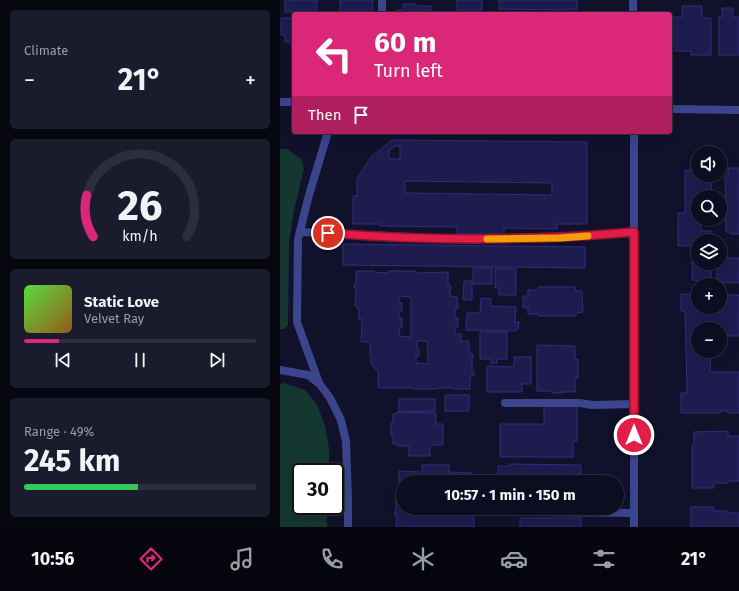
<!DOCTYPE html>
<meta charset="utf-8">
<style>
:root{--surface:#0d0d21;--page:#1b1b2e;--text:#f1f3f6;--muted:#9a9ca5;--line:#2d2d3f;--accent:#db2777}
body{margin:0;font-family:"Fira Sans",sans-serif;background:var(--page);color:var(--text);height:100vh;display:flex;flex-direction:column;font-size:15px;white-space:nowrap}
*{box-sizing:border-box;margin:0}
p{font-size:13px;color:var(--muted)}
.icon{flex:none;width:22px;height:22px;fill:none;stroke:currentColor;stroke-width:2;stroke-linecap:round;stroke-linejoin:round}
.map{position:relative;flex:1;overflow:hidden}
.side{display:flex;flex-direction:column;gap:10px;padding:10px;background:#070712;width:280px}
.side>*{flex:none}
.banner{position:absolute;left:12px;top:12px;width:380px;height:122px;border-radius:4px;box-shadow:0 4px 16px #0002,0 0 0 1px var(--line);background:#db2777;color:#fff;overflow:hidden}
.fabs{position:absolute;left:411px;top:146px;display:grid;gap:8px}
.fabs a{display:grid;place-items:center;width:36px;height:36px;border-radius:50%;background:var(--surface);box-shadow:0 4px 16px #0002,0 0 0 1px var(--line);font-size:20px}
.speed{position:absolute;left:12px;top:463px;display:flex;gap:8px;font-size:20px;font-weight:700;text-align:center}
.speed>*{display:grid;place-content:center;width:52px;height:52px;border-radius:50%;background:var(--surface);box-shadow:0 4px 16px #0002,0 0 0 1px var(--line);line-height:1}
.speed .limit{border:2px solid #111;border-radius:6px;background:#fff;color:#111}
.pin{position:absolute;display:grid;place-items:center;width:34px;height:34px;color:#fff;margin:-17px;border:2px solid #fff;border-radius:50%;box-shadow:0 1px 4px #0007}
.me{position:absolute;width:44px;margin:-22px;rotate:0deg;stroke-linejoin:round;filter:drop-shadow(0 0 3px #0008)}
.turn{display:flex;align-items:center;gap:14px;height:84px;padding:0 16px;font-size:18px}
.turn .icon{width:52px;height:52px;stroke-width:2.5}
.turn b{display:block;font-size:28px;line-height:34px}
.then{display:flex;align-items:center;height:38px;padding:0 16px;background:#0003;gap:8px;font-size:15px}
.big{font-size:30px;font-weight:700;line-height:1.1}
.side .tile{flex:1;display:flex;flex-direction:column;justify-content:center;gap:6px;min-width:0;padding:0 14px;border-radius:6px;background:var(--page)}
.side .dial{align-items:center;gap:0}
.dial svg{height:104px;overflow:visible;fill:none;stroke:var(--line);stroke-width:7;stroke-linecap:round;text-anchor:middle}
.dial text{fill:var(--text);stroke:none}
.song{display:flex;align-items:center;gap:12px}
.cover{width:48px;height:48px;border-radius:6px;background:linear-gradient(135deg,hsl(110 70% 55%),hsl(30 70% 35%))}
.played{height:4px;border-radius:2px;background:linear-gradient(90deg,var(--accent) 15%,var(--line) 15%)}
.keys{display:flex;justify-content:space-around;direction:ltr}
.heat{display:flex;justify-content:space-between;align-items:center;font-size:22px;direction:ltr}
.charge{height:6px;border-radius:3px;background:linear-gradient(90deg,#34c759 49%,var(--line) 0)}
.trip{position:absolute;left:116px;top:475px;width:228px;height:40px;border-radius:20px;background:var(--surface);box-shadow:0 4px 16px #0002,0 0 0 1px var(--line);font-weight:700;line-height:40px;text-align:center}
.menu{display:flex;height:64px;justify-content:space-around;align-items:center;background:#05050d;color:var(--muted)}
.menu .icon{width:28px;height:28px}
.menu .selected{color:var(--accent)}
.menu b{font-size:18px;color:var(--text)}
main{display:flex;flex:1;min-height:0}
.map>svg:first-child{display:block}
.green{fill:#143730}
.building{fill:#1e1c4e;stroke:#302e7a;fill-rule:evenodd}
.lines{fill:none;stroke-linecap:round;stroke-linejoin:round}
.service{stroke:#3b458c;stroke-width:8}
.minor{stroke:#3b458c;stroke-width:8}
.route-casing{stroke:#92132f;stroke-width:10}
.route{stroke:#e11d48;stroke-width:7}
.slow{stroke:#f59e0b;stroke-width:7}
</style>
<main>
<section class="side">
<div class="tile"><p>Climate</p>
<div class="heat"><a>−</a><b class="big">21°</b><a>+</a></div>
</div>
<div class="tile dial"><svg viewBox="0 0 100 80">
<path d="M14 69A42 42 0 1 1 86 69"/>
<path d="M14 69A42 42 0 0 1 9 37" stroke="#db2777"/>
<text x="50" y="56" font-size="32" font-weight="700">26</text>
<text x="50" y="72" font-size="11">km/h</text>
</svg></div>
<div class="tile">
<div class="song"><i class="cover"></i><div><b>Static Love</b><p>Velvet Ray</p></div></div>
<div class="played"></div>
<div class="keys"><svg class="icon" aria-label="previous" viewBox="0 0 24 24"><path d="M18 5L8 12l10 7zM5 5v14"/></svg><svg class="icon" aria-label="pause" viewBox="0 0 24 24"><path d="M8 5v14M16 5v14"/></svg><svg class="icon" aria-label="next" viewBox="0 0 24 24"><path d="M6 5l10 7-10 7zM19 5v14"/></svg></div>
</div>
<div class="tile"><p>Range · 49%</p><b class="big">245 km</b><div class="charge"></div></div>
</section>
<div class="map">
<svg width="459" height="527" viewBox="0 0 459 527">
<rect width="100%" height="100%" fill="#11112c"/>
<!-- green -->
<path class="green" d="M 0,149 L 7,149 L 21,159 L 24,169 L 14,210 L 9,242 L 8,325 C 6,328 4,330 0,329 Z
M 4,383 L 25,390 L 36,403 L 45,425 L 49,449 L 49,472 L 21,472 L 21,506 L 46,506 L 47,527 L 0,527 L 0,384 Z"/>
<!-- building -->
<path class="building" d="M 5,0 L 37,0 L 37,12 L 27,12 L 27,14 L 20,14 L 20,12 L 5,12 Z
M 60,0 L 93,0 L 92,12 L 77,12 L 77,14 L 71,14 L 71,12 L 60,12 Z
M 177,0 L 202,0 L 202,14 L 177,14 Z
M 219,0 L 297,0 L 297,9 L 286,9 L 286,10 L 219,9 Z
M 123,4 L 136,4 L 136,6 L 151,6 L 151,14 L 117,14 L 117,10 L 123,10 Z
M 402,6 L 422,6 L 422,18 L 431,18 L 431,55 L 411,55 L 411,51 L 392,51 L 392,39 L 390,39 L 390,17 L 402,17 Z
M 442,8 L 453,8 L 453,17 L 459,17 L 459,55 L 439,55 L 439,17 L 442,17 Z
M 1,18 L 14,18 L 14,42 L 5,42 L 5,35 L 1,35 Z
M 112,140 L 307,142 L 307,224 L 277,224 L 277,229 L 224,228 L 224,234 L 177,234 L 177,227 L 100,226 L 100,224 L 73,224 L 73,196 L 77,196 L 77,179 L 91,157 ZM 115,146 L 120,146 L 120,159 L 109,159 L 109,150 ZM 125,181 L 272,183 L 272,195 L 125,193 Z
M 417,168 L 418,175 L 432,175 L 431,197 L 418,197 L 418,219 L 421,219 L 421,231 L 431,231 L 431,241 L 418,241 L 418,246 L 398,246 L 398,213 L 405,213 L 405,170 L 417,170 Z
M 448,168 L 459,168 L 459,234 L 450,234 L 450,232 L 446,232 L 445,176 L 448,176 Z
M 63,244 L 305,247 L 305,268 L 63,265 Z
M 443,258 L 459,258 L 459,283 L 437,282 L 437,263 L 440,263 L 440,261 L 443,261 Z
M 412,262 L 418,262 L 418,263 L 431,263 L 431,281 L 412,280 Z
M 193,268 L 212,268 L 212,284 L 193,284 Z
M 215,268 L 236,269 L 236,295 L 219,295 L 219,288 L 215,288 Z
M 76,271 L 94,271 L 94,272 L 108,273 L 108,271 L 136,271 L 136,273 L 168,272 L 168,285 L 170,285 L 171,287 L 171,290 L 170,290 L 170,296 L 177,297 L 177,303 L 178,304 L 178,308 L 175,309 L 175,318 L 178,318 L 178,327 L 175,327 L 175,334 L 181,334 L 181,341 L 189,341 L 189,353 L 191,353 L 193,355 L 192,359 L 192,371 L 194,372 L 194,375 L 190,377 L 190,389 L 173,389 L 173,388 L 158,388 L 158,389 L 133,389 L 133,388 L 98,388 L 98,371 L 97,371 L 91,363 L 91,358 L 90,356 L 90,342 L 81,342 L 82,319 L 79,319 L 79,308 L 77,308 L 75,306 L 76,290 L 74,287 L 74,285 L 76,284 ZM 119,296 L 131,297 L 131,337 L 119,336 L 120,327 L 122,327 L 122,318 L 119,318 L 119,311 L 122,311 L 122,303 L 119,303 ZM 137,341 L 147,341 L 148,364 L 136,363 L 136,356 L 139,356 L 139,349 L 137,348 Z
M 184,281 L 192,281 L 192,300 L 183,300 Z
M 258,287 L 295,287 L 296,291 L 302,291 L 303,312 L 296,313 L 296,316 L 258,316 L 258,314 L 248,314 L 248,307 L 243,308 L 243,296 L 248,296 L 248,290 L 258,290 Z
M 401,294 L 418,294 L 418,307 L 440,307 L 440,296 L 444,296 L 443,295 L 459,295 L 459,336 L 440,336 L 440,329 L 418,329 L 418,351 L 431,351 L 430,372 L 459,372 L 459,413 L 448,413 L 448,411 L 440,411 L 440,413 L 401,413 L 401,393 L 407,393 L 405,311 L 401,311 Z
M 201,298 L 211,299 L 211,306 L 236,307 L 235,322 L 239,322 L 238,329 L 236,329 L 236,331 L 186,330 L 187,313 L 200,313 Z
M 200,332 L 227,332 L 227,359 L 217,359 L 217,363 L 211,363 L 211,359 L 200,359 Z
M 257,345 L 295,346 L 295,359 L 298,359 L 298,378 L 295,378 L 295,392 L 282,392 L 282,393 L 272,393 L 272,391 L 257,391 Z
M 234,357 L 251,357 L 251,384 L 242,384 L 242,392 L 207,392 L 207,366 L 234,367 Z
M 165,395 L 189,395 L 189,411 L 165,411 Z
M 119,399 L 155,399 L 155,411 L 119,412 Z
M 264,406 L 297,406 L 297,441 L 293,441 L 293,457 L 220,457 L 220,424 L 264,424 Z
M 117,412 L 156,413 L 156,424 L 163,424 L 163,445 L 150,445 L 150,456 L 129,456 L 129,446 L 118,446 L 118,444 L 113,444 L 113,435 L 111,435 L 111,423 L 113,423 L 113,414 L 117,414 Z
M 448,431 L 448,436 L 459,436 L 459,481 L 448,481 L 448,483 L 434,483 L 434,488 L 412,488 L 412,445 L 414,445 L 414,432 Z
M 230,464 L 301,465 L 301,474 L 298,474 L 298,482 L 230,482 L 230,477 L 218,477 L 218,466 L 230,466 Z
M 142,465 L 169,465 L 169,472 L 192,473 L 192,482 L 123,482 L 123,508 L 194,508 L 194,527 L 195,527 L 116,527 L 117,516 L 115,516 L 116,500 L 117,500 L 117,488 L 119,488 L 119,471 L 142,472 Z
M 411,507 L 434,507 L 434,511 L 447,511 L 447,513 L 459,513 L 459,527 L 411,527 Z
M 203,508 L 221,508 L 221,513 L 203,513 Z
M 240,518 L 301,518 L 301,527 L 240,527 Z"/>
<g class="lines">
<!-- service -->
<path class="service" d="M 102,0 L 102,14
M 20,232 L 177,239 L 280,238 L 354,232
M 225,403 L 300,403 L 312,405 L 354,404
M 254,512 L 354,513"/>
<!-- minor -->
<path class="minor" d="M 353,0 L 353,14
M 0,102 L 14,102
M 390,109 L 459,110
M 48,132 L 29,195 L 18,239 L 17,322 L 39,383 L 50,398 L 61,420 L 66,441 L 68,498 L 68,527
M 354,132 L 354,527
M 0,370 L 28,375 L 38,383"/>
</g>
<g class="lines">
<!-- route casing -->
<g class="route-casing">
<path id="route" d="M 48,233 C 150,241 252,241 354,232 L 354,435"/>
</g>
<!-- route -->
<use href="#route" class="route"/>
<!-- slow -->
<path class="slow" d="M 207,239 L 280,238 L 308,236"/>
</g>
</svg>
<div class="fabs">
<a><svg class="icon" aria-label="sound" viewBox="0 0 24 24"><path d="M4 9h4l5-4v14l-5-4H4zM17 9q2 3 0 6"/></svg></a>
<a><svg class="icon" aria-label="search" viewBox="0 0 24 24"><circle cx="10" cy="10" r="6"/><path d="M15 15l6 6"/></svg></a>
<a><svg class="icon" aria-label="layers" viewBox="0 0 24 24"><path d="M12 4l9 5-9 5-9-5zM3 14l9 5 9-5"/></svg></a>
<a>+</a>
<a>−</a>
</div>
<div class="speed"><div class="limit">30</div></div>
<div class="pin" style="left:48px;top:233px;background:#d93025"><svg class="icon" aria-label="arrive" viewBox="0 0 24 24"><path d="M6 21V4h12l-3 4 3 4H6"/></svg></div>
<svg class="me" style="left:354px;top:435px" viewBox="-20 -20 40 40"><circle r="17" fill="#e11d48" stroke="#fff" stroke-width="3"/><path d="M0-11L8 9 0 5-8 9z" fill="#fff"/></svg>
<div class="trip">10:57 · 1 min · 150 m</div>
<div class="banner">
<div class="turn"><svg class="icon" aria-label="left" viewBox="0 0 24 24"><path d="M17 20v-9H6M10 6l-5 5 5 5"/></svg><div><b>60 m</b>Turn left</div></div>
<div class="then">Then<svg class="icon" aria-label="arrive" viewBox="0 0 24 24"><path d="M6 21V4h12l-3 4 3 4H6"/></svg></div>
</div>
</div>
</main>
<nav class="menu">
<b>10:56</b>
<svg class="icon selected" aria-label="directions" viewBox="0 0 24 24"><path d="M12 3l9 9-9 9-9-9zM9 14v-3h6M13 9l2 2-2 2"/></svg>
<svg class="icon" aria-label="music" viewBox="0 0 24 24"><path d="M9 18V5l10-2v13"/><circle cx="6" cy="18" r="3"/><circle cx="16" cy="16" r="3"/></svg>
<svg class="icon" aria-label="phone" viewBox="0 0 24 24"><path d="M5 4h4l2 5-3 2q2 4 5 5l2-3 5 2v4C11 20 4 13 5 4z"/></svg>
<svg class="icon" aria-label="climate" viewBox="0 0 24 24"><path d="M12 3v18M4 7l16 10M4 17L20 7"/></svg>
<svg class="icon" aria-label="car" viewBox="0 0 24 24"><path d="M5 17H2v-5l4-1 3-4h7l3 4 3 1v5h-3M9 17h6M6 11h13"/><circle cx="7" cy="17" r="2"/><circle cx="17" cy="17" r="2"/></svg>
<svg class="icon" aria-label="filters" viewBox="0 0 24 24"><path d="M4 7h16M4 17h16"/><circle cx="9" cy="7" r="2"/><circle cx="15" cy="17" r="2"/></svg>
<b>21°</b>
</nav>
